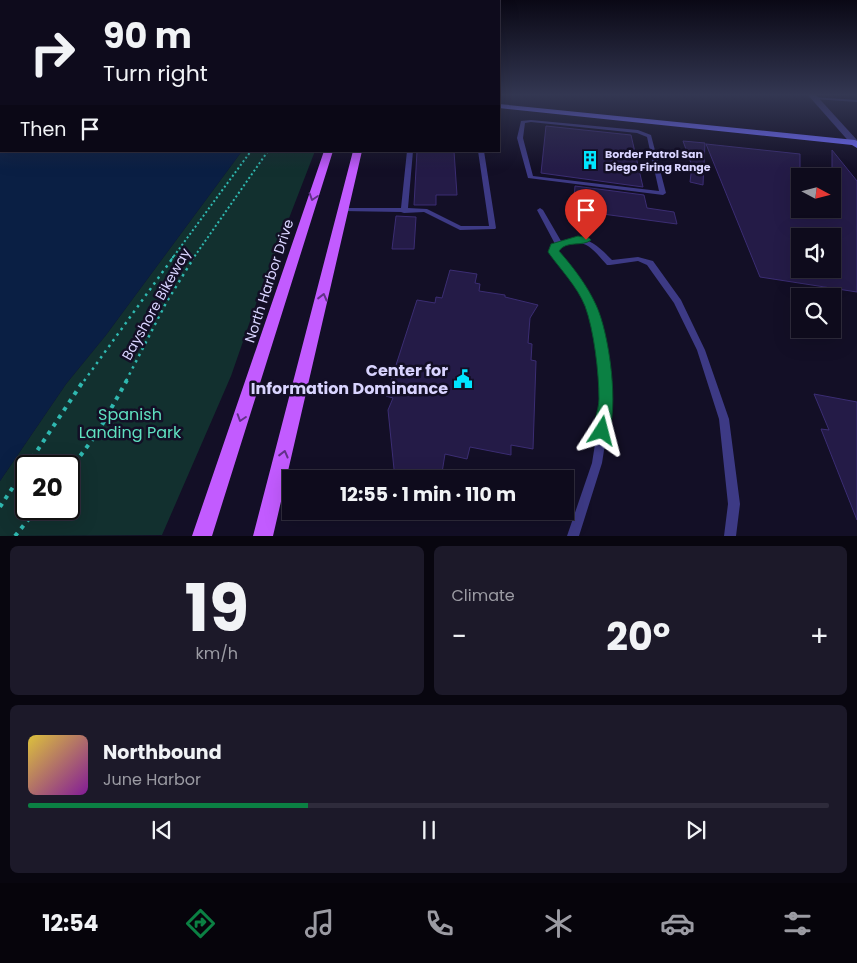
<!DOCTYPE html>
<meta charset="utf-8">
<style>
:root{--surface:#0e0b1c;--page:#1c1929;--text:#f1f3f6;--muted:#9b9ba3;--line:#2e2b3b;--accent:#0b8043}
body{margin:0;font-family:Poppins,sans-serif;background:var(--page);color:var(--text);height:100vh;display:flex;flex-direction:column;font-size:19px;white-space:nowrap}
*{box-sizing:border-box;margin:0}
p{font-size:16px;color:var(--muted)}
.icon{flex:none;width:28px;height:28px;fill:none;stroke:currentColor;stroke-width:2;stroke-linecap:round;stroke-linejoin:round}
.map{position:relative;height:536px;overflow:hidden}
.details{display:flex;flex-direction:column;gap:10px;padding:10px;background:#08060f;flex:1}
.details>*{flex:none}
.banner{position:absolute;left:0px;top:0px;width:500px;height:152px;box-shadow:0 5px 20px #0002,0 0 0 1px var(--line);background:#0e0b1c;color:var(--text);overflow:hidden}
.needle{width:32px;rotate:97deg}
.controls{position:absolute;left:791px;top:168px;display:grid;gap:10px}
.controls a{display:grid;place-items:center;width:50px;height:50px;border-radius:0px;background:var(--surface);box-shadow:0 5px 20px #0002,0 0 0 1px var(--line);font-size:25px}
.speed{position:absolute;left:15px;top:455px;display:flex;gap:10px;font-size:25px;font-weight:700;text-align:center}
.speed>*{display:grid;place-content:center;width:65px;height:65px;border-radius:50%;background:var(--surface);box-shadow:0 5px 20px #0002,0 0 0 1px var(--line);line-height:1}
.speed .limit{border:2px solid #111;border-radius:8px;background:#fff;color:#111}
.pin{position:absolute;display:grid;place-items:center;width:42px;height:42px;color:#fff;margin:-51px -21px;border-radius:50% 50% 50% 0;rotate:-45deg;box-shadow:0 0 5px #0007}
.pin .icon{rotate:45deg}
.me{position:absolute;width:55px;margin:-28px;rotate:9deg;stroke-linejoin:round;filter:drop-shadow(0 0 4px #0008)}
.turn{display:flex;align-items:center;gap:18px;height:105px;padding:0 20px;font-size:22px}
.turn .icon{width:65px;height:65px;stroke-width:2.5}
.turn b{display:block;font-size:35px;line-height:42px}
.then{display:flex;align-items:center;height:48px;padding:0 20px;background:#0003;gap:10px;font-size:19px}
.big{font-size:38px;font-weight:700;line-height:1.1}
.details .widget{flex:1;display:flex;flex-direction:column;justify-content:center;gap:8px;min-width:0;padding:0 18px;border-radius:8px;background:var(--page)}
.details .dial{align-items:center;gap:0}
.dial b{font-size:65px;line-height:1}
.song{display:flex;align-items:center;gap:15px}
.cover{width:60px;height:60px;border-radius:8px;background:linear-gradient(135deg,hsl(50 70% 55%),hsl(290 70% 35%))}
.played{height:5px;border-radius:2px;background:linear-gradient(90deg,var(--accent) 35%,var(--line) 35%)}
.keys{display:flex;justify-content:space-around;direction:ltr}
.heat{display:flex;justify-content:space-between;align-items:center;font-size:28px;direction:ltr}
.details .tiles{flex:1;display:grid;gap:10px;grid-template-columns:1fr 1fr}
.widget:last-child{grid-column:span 2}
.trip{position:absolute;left:282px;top:470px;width:292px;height:50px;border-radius:0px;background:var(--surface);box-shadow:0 5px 20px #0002,0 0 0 1px var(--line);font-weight:700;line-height:50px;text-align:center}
.tab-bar{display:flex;height:80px;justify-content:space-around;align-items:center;background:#06040b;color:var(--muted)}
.tab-bar .icon{width:35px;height:35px}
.tab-bar .active{color:var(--accent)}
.tab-bar b{font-size:22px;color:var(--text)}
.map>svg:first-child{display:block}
.green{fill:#12302f;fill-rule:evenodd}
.water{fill:#0a1f44}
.building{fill:#241b47;stroke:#3b2d73;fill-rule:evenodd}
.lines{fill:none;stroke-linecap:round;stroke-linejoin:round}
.path-far2{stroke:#2fb8b0;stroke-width:2;stroke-dasharray:2 2.5;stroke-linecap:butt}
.path-far1{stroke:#2fb8b0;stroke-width:2.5;stroke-dasharray:2.5 4.5;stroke-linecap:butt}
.path{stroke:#2fb8b0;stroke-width:4;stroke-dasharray:4 5.5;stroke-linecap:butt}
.lane{fill:#3d3a85;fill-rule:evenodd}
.street{fill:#3d3a85;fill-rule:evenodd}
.secondary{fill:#6f6bff;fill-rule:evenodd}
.primary{fill:#c25bff;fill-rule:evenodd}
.oneway{stroke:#623188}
.route{fill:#0b8043;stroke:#07532c}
.labels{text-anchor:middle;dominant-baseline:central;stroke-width:5;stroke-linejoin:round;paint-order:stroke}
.far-poi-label{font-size:11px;font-weight:bold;fill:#d9d4ff;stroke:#130f26;text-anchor:start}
.street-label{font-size:14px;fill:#d9d4ff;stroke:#130f26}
.near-poi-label{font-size:16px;font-weight:bold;fill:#d9d4ff;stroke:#130f26;text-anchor:end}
.near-park-label{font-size:16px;fill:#5fe0c0;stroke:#130f26}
</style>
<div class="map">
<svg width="857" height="536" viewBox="0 0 857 536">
<rect width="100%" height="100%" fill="#130f26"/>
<!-- green -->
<path class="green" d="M 242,151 L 315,151 L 257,301 L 231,376 L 162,535 L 0,536 L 0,481 L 66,384 L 106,335 ZM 26,466 L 69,466 L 69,509 L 26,509 Z"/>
<!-- water -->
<path class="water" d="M 0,94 L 1,151 L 242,151 L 106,335 L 66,384 L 0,481 Z"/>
<!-- building -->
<path class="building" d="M 546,126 L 631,135 L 643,187 L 541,173 Z
M 683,141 L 705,143 L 703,185 L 690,182 L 692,166 Z
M 706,144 L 800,154 L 800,210 L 832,214 L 832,150 L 857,181 L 857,292 L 760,277 ZM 800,236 L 832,236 L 832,272 L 800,269 Z
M 417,151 L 454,151 L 457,195 L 436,195 L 436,205 L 414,205 Z
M 575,186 L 644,195 L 647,208 L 674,212 L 677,224 L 573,210 Z
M 396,216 L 416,217 L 414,249 L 392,249 Z
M 450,270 L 477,274 L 475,283 L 480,284 L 479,291 L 505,295 L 505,297 L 538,305 L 530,318 L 528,343 L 532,344 L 531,360 L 536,361 L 533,449 L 511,445 L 511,455 L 470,447 L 467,459 L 445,454 L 441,479 L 395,479 L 388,410 L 393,398 L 386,396 L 417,300 L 435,303 L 436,297 L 442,298 Z
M 814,394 L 857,402 L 857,520 L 821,429 L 829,430 Z"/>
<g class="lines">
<!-- path-far2 -->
<path class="path-far2" d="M 172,257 L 192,259
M 171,260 L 251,151
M 192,260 L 268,151"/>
<!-- path-far1 -->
<path class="path-far1" d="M 84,381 L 172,259
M 126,381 L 166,303 L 193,259"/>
<!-- path -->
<path class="path" d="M 27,466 L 84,380
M 69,471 L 98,432 L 127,380
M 0,507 L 26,467
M 15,536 L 37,509"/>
<!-- lane -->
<path class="lane" d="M 812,97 L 857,100 L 857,102 L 814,99 L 812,99 Z
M 531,120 L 638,130 L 651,135 L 666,193 L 663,195 L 528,178 L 517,138 L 521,121 ZM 531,122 L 637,133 L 647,137 L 659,191 L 533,176 L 523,138 L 525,123 Z
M 407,151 L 413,151 L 408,208 L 427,209 L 461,226 L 489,226 L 478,151 L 484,151 L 496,228 L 495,229 L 460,230 L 424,212 L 404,213 L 401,212 L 342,211 L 341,210 L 342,209 L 344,208 L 401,208 Z
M 540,208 L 543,210 L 561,241 C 586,234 595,243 612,260 L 638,257 L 653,261 L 681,300 L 705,350 L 729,419 L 740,504 L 736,536 L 724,536 L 728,504 L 719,419 L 697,350 L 674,303 L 647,265 L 638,261 L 610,265 L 607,265 C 590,246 584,236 558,248 L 557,252 L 573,270 L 595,306 L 604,342 L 612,400 L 602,463 L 579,536 L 567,536 L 592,463 L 602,400 L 596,342 L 587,306 L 567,274 L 549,252 L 552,245 L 555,244 L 537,210 Z"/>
<!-- street -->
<path class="street" d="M 807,94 L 815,94 L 857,140 L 857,145 L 852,145 Z"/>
<!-- secondary -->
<path class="secondary" d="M 499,104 L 855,140 L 857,141 L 857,148 L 852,145 L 499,108 Z"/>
<!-- primary -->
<path class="primary" d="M 324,151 L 333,151 L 212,536 L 192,536 Z
M 353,151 L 362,151 L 273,536 L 253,536 Z"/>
</g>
<!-- one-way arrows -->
<defs><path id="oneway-chevron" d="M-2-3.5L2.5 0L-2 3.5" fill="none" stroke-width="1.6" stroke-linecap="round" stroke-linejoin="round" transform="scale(1.25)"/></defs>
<g class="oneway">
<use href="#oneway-chevron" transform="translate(313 197) rotate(108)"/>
<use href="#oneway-chevron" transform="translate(323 297) rotate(-76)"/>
<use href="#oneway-chevron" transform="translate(241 418) rotate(108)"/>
<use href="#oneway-chevron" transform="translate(284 454) rotate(-76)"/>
</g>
<!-- sky -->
<linearGradient id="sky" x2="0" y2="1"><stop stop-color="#0a0815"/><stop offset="0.56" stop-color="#333752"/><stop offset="1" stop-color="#333752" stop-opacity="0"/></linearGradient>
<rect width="857" height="169" fill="url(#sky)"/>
<!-- route -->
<path class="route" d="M 578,236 L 589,238 L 591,240 C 583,247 566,240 559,251 C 573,267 587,285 596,305 C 609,332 620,409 607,437 L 602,439 L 596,437 C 591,425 599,411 599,399 C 599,373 594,330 585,306 C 577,286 560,269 548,252 L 551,244 Z"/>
<!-- icons -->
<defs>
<g id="building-bare" transform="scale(1.5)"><path d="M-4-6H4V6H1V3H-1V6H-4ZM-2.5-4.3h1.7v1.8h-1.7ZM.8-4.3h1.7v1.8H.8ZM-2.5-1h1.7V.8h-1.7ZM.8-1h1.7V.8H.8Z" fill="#00e5ff" stroke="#130f26" stroke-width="2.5" paint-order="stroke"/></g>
<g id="civic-bare" transform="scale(1.5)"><path d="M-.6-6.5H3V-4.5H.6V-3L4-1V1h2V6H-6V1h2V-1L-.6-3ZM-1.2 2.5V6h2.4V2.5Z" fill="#00e5ff" stroke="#130f26" stroke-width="2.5" paint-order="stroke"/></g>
</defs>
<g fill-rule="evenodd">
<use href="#building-bare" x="590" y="160"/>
<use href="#civic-bare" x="463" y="379"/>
</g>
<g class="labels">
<!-- far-poi labels -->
<g class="far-poi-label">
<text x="605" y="154">Border Patrol San<tspan x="605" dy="13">Diego Firing Range</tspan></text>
</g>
<!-- street labels -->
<g class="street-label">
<text transform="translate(269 281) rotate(-72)">North Harbor Drive</text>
<text transform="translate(156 304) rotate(-61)">Bayshore Bikeway</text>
</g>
<!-- near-poi labels -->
<g class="near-poi-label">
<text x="448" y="370">Center for<tspan x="448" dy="18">Information Dominance</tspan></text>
</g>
<!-- near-park labels -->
<g class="near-park-label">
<text x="130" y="414">Spanish<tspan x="130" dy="18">Landing Park</tspan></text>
</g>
</g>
</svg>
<div class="controls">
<a><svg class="needle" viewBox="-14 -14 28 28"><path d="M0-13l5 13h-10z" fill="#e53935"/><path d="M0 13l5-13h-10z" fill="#9b9ba3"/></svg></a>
<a><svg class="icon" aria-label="sound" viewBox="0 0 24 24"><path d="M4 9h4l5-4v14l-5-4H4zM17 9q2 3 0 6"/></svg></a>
<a><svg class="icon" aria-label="search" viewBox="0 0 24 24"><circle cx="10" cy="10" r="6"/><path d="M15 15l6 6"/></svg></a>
</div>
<div class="speed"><div class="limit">20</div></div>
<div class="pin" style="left:586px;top:240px;background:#d93025"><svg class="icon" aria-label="arrive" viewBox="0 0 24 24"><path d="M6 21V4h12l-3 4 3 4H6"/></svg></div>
<svg class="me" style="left:602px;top:431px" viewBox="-20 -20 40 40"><path d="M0-17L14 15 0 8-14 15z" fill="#0b8043" stroke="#fff" stroke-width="4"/></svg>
<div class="trip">12:55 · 1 min · 110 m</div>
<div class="banner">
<div class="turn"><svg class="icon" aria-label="right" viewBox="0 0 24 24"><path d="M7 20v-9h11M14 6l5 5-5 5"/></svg><div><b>90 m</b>Turn right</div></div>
<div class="then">Then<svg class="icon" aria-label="arrive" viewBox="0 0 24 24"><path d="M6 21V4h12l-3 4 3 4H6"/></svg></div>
</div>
</div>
<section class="details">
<div class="tiles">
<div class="widget dial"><b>19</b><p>km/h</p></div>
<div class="widget"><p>Climate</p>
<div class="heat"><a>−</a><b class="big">20°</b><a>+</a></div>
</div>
<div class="widget">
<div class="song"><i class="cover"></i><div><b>Northbound</b><p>June Harbor</p></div></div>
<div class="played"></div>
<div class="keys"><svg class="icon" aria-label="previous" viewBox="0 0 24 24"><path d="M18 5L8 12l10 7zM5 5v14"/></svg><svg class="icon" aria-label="pause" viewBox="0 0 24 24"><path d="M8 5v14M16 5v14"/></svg><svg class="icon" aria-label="next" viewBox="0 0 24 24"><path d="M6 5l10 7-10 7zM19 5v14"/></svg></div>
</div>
</div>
</section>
<nav class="tab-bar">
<b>12:54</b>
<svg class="icon active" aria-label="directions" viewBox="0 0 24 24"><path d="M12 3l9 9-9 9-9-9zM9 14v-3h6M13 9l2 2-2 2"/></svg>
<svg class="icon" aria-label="music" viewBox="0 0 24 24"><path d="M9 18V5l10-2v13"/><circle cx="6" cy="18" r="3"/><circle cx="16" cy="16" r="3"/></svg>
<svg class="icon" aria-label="phone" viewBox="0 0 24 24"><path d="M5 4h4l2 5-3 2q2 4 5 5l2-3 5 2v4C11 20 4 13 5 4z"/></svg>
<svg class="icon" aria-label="climate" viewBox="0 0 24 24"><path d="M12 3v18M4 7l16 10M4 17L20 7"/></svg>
<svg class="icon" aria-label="car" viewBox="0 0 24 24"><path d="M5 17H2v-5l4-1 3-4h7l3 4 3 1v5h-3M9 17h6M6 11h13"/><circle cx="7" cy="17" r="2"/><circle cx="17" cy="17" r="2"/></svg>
<svg class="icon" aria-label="filters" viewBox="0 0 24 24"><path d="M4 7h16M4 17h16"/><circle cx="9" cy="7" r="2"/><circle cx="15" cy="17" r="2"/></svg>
</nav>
